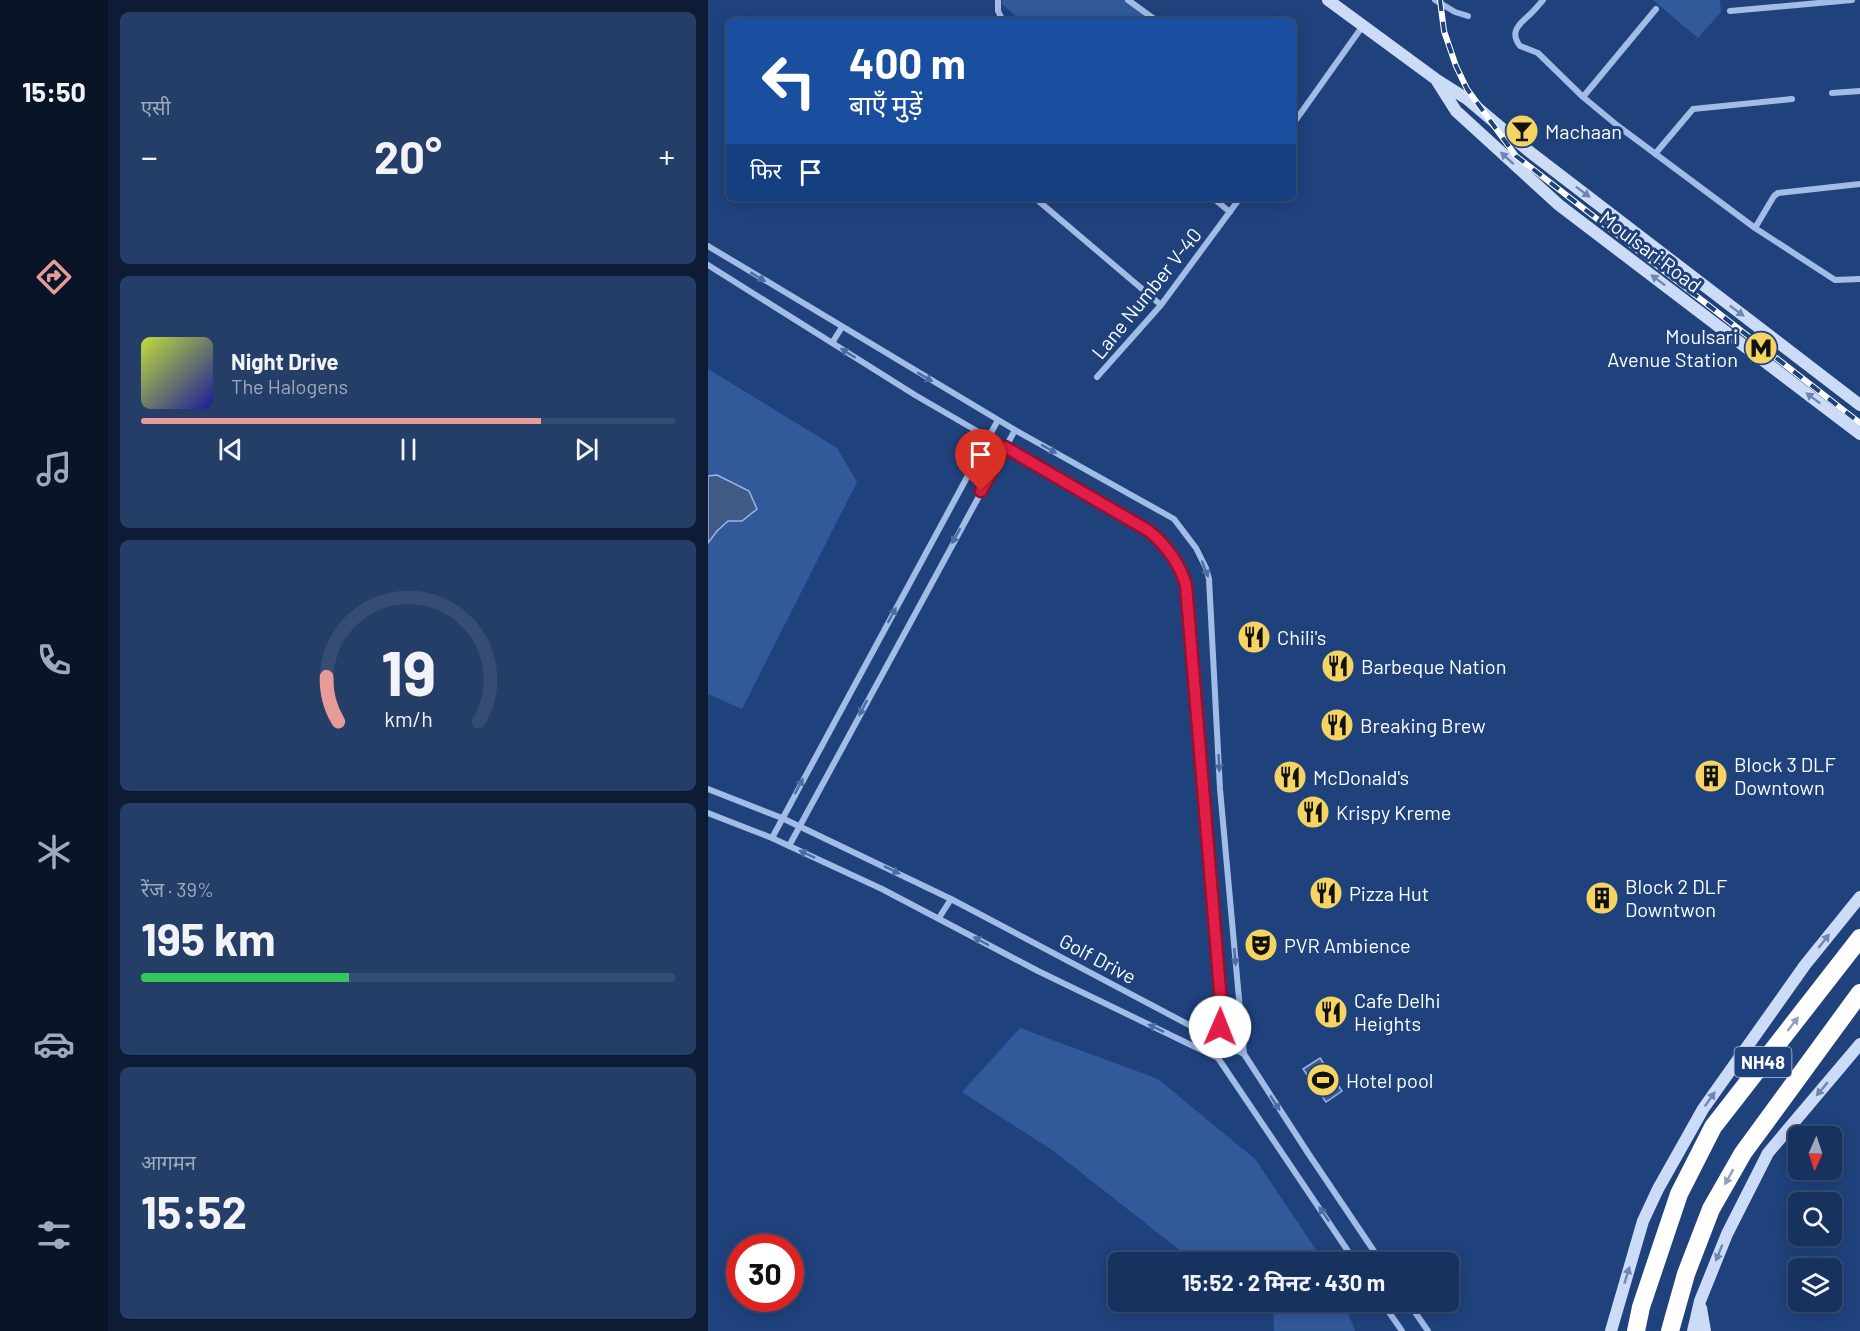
<!DOCTYPE html>
<html lang="hi">
<meta charset="utf-8">
<style>
:root{--surface:#17325e;--page:#243e67;--text:#f1f3f6;--muted:#9eaabc;--line:#364d73;--accent:#e69b98}
body{margin:0;font-family:Barlow,"Noto Sans Devanagari",sans-serif;background:var(--page);color:var(--text);height:100vh;display:flex;flex-direction:column;font-size:22px;white-space:nowrap}
*{box-sizing:border-box;margin:0}
p{font-size:20px;color:var(--muted)}
.icon{flex:none;width:33px;height:33px;fill:none;stroke:currentColor;stroke-width:2;stroke-linecap:round;stroke-linejoin:round}
.map{position:relative;flex:1;overflow:hidden}
.drawer{display:flex;flex-direction:column;gap:12px;padding:12px;background:#0d1c34;width:600px}
.drawer>*{flex:none}
.guide{position:absolute;left:18px;top:18px;width:570px;height:183px;border-radius:9px;box-shadow:0 3px 15px #0003,0 0 0 2px var(--line);background:#1a4fa0;color:#fff;overflow:hidden}
.needle{width:39px;rotate:183deg}
.controls{position:absolute;left:1080px;top:1126px;display:grid;gap:12px}
.controls a{display:grid;place-items:center;width:54px;height:54px;border-radius:9px;background:var(--surface);box-shadow:0 3px 15px #0003,0 0 0 2px var(--line);font-size:30px}
.speed{position:absolute;left:18px;top:1234px;display:flex;gap:12px;font-size:30px;font-weight:700;text-align:center}
.speed>*{display:grid;place-content:center;width:78px;height:78px;border-radius:50%;background:var(--surface);box-shadow:0 3px 15px #0003,0 0 0 2px var(--line);line-height:1}
.speed .limit{border:9px solid #d22;background:#fff;color:#111}
.pin{position:absolute;display:grid;place-items:center;width:51px;height:51px;color:#fff;margin:-62px -26px;border-radius:50% 50% 50% 0;rotate:-45deg;box-shadow:0 0 6px #0007}
.pin .icon{rotate:45deg}
.me{position:absolute;width:66px;margin:-33px;rotate:1deg;stroke-linejoin:round;filter:drop-shadow(0 0 4px #0008)}
.turn{display:flex;align-items:center;gap:21px;height:126px;padding:0 24px;font-size:27px}
.turn .icon{width:78px;height:78px;stroke-width:2.5}
.turn b{display:block;font-size:42px;line-height:51px}
.then{display:flex;align-items:center;height:57px;padding:0 24px;background:#0003;gap:12px;font-size:22px}
.big{font-size:45px;font-weight:700;line-height:1.1}
.drawer .widget{flex:1;display:flex;flex-direction:column;justify-content:center;gap:9px;min-width:0;padding:0 21px;border-radius:9px;background:var(--page)}
.drawer .dial{align-items:center;gap:0}
.dial svg{height:156px;overflow:visible;fill:none;stroke:var(--line);stroke-width:7;stroke-linecap:round;text-anchor:middle}
.dial text{fill:var(--text);stroke:none}
.song{display:flex;align-items:center;gap:18px}
.cover{width:72px;height:72px;border-radius:9px;background:linear-gradient(135deg,hsl(70 70% 55%),hsl(240 70% 35%))}
.played{height:6px;border-radius:3px;background:linear-gradient(90deg,var(--accent) 75%,var(--line) 75%)}
.keys{display:flex;justify-content:space-around;direction:ltr}
.heat{display:flex;justify-content:space-between;align-items:center;font-size:33px;direction:ltr}
.charge{height:9px;border-radius:4px;background:linear-gradient(90deg,#34c759 39%,var(--line) 0)}
.trip{position:absolute;left:400px;top:1252px;width:351px;height:60px;border-radius:9px;background:var(--surface);box-shadow:0 3px 15px #0003,0 0 0 2px var(--line);font-weight:700;line-height:60px;text-align:center}
main{display:flex;flex:1;min-height:0}
.tabs{display:flex;flex-direction:column;width:108px;justify-content:space-around;align-items:center;background:#091426;color:var(--muted)}
.tabs .icon{width:42px;height:42px}
.tabs .current{color:var(--accent)}
.tabs b{font-size:27px;color:var(--text)}
.map>svg:first-child{display:block}
.green{fill:#325a9b}
.water{fill:#405985;stroke:#95b6e9;stroke-width:1.5}
.lines{fill:none;stroke-linecap:round;stroke-linejoin:round}
.street{stroke:#a1bce7;stroke-width:6}
.secondary{stroke:#ccdbf6;stroke-width:12}
.highway{stroke:#fff;stroke-width:18}
.rail-casing{stroke:#fff;stroke-width:6}
.rail{stroke:#1f427d;stroke-width:4;stroke-dasharray:11;stroke-linecap:butt}
.oneway{fill:#6d87b3}
.oneway2{fill:#4c6da2}
.oneway3{fill:#8fa0be}
.route-casing{stroke:#92132f;stroke-width:15}
.route{stroke:#e11d48;stroke-width:10}
.labels{text-anchor:middle;dominant-baseline:central;stroke-width:6;stroke-linejoin:round;paint-order:stroke}
.shield{fill:#1f427d;stroke:#bcc6d8;stroke-width:1.5}
.shield-label{font-size:18px;font-weight:bold;fill:#fff}
.poi-label{font-size:20px;fill:#fff;stroke:#1f427d;text-anchor:start}
.street-label{font-size:20px;fill:#fff;stroke:#1f427d}
</style>
<main>
<nav class="tabs">
<b>15:50</b>
<svg class="icon current" aria-label="directions" viewBox="0 0 24 24"><path d="M12 3l9 9-9 9-9-9zM9 14v-3h6M13 9l2 2-2 2"/></svg>
<svg class="icon" aria-label="music" viewBox="0 0 24 24"><path d="M9 18V5l10-2v13"/><circle cx="6" cy="18" r="3"/><circle cx="16" cy="16" r="3"/></svg>
<svg class="icon" aria-label="phone" viewBox="0 0 24 24"><path d="M5 4h4l2 5-3 2q2 4 5 5l2-3 5 2v4C11 20 4 13 5 4z"/></svg>
<svg class="icon" aria-label="climate" viewBox="0 0 24 24"><path d="M12 3v18M4 7l16 10M4 17L20 7"/></svg>
<svg class="icon" aria-label="car" viewBox="0 0 24 24"><path d="M5 17H2v-5l4-1 3-4h7l3 4 3 1v5h-3M9 17h6M6 11h13"/><circle cx="7" cy="17" r="2"/><circle cx="17" cy="17" r="2"/></svg>
<svg class="icon" aria-label="filters" viewBox="0 0 24 24"><path d="M4 7h16M4 17h16"/><circle cx="9" cy="7" r="2"/><circle cx="15" cy="17" r="2"/></svg>
</nav>
<section class="drawer">
<div class="widget"><p>एसी</p>
<div class="heat"><a>−</a><b class="big">20°</b><a>+</a></div>
</div>
<div class="widget">
<div class="song"><i class="cover"></i><div><b>Night Drive</b><p>The Halogens</p></div></div>
<div class="played"></div>
<div class="keys"><svg class="icon" aria-label="previous" viewBox="0 0 24 24"><path d="M18 5L8 12l10 7zM5 5v14"/></svg><svg class="icon" aria-label="pause" viewBox="0 0 24 24"><path d="M8 5v14M16 5v14"/></svg><svg class="icon" aria-label="next" viewBox="0 0 24 24"><path d="M6 5l10 7-10 7zM19 5v14"/></svg></div>
</div>
<div class="widget dial"><svg viewBox="0 0 100 80">
<path d="M14 69A42 42 0 1 1 86 69"/>
<path d="M14 69A42 42 0 0 1 8 46" stroke="#e69b98"/>
<text x="50" y="56" font-size="32" font-weight="700">19</text>
<text x="50" y="72" font-size="11">km/h</text>
</svg></div>
<div class="widget"><p>रेंज · 39%</p><b class="big">195 km</b><div class="charge"></div></div>
<div class="widget"><p>आगमन</p><b class="big">15:52</b></div>
</section>
<div class="map">
<svg width="1152" height="1331" viewBox="0 0 1152 1331">
<rect width="100%" height="100%" fill="#1f427d"/>
<!-- green -->
<path class="green" d="M 295,0 L 419,0 L 446,21 L 313,21 L 293,3 Z
M 945,0 L 1012,0 L 1013,12 L 990,38 Z
M 0,369 L 129,448 L 149,482 L 34,709 L 0,694 Z
M 312,1028 L 450,1079 L 547,1159 L 617,1263 L 493,1263 L 474,1252 L 347,1152 L 254,1092 Z
M 561,1302 L 636,1302 L 647,1331 L 566,1331 L 565,1305 Z"/>
<!-- water -->
<path class="water" d="M 9,475 L 41,491 L 49,509 L 34,521 L 20,521 L 9,531 L 0,543 L 0,476 Z
M 612,1058 L 634,1091 L 618,1102 L 595,1069 Z"/>
<g class="lines">
<!-- street -->
<path class="street" d="M 290,0 L 290,11 L 295,21
M 420,0 L 449,21
M 727,0 L 747,12 L 760,16
M 835,0 C 830,6 824,13 818,18 C 808,27 803,34 812,46 L 830,53 L 875,97 L 910,126 L 1047,228 L 1127,280 L 1152,279
M 1022,11 L 1144,0
M 1124,93 L 1152,91
M 875,97 L 948,9
M 585,124 L 654,27
M 947,154 L 985,109 L 1084,99
M 327,198 L 453,305
M 505,198 L 522,212
M 1047,228 L 1066,196 L 1070,193 L 1152,184
M 0,246 L 307,430 L 466,519 L 488,548 L 498,568 L 501,579 L 512,789 L 536,1054
M 0,265 L 207,395 L 441,531 C 459,546 471,562 478,585 L 514,1014 L 510,1040 L 510,1058
M 124,343 L 134,327
M 389,377 L 453,305 L 532,198
M 0,789 L 74,818 L 243,899 L 536,1054 L 600,1153 L 674,1263
M 0,813 L 64,838 L 174,889 L 330,971 L 510,1058 L 648,1263
M 64,838 L 290,420
M 81,846 L 307,430
M 231,918 L 243,899
M 674,1302 L 694,1331
M 700,1302 L 720,1331"/>
<!-- secondary -->
<path class="secondary" d="M 620,0 L 729,80 L 759,99 L 822,152 L 1152,405
M 729,81 L 748,111 L 851,205 L 1152,434
M 993,1308 L 997,1331
M 903,1331 L 935,1221 L 950,1189 L 995,1109 L 1097,965 L 1152,897
M 985,1331 L 992,1301 L 1019,1234 L 1060,1153 L 1152,1044"/>
<!-- highway -->
<path class="highway" d="M 928,1331 L 933,1307 L 971,1194 L 1005,1127 L 1152,938
M 962,1331 L 978,1274 L 1003,1209 L 1035,1153 L 1152,993"/>
<!-- rail casing -->
<g class="rail-casing">
<path id="rail" d="M 732,0 L 736,31 L 748,66 L 759,89 L 808,156 L 1152,423"/>
</g>
<!-- rail -->
<use href="#rail" class="rail"/>
</g>
<!-- one-way arrows -->
<defs><path id="oneway-solid" d="M-6-.8H1V-3.2L6.5 0L1 3.2V.8H-6Z" transform="scale(1.5)"/></defs>
<g class="oneway">
<use href="#oneway-solid" transform="translate(799 158) rotate(-138)"/>
<use href="#oneway-solid" transform="translate(875 192) rotate(37)"/>
<use href="#oneway-solid" transform="translate(950 280) rotate(-143)"/>
<use href="#oneway-solid" transform="translate(1029 311) rotate(37)"/>
<use href="#oneway-solid" transform="translate(1105 398) rotate(-143)"/>
<use href="#oneway-solid" transform="translate(1116 941) rotate(-52)"/>
<use href="#oneway-solid" transform="translate(1114 1089) rotate(130)"/>
<use href="#oneway-solid" transform="translate(1002 1099) rotate(-55)"/>
<use href="#oneway-solid" transform="translate(1011 1253) rotate(112)"/>
<use href="#oneway-solid" transform="translate(919 1275) rotate(-73)"/>
</g>
<g class="oneway2">
<use href="#oneway-solid" transform="translate(50 277) rotate(31)"/>
<use href="#oneway-solid" transform="translate(140 353) rotate(-148)"/>
<use href="#oneway-solid" transform="translate(217 377) rotate(31)"/>
<use href="#oneway-solid" transform="translate(341 449) rotate(29)"/>
<use href="#oneway-solid" transform="translate(248 536) rotate(119)"/>
<use href="#oneway-solid" transform="translate(497 569) rotate(69)"/>
<use href="#oneway-solid" transform="translate(184 615) rotate(-62)"/>
<use href="#oneway-solid" transform="translate(155 708) rotate(118)"/>
<use href="#oneway-solid" transform="translate(511 763) rotate(87)"/>
<use href="#oneway-solid" transform="translate(91 786) rotate(-62)"/>
<use href="#oneway-solid" transform="translate(99 854) rotate(-155)"/>
<use href="#oneway-solid" transform="translate(184 870) rotate(26)"/>
<use href="#oneway-solid" transform="translate(273 941) rotate(-152)"/>
<use href="#oneway-solid" transform="translate(527 957) rotate(85)"/>
<use href="#oneway-solid" transform="translate(448 1028) rotate(-155)"/>
<use href="#oneway-solid" transform="translate(567 1103) rotate(57)"/>
<use href="#oneway-solid" transform="translate(616 1214) rotate(-124)"/>
</g>
<g class="oneway3">
<use href="#oneway-solid" transform="translate(1085 1024) rotate(-52)"/>
<use href="#oneway-solid" transform="translate(1021 1177) rotate(119)"/>
</g>
<g class="lines">
<!-- route casing -->
<g class="route-casing">
<path id="route" d="M 273,491 L 297,447 L 441,531 C 459,546 471,562 478,585 L 514,1014 L 512,1027"/>
</g>
<!-- route -->
<use href="#route" class="route"/>
</g>
<!-- icons -->
<defs>
<g id="bar-disc" transform="scale(1.725)"><circle r="9.5" fill="#f5d461" stroke="#1f427d"/><path d="M-6-5H6L.8 .8V4.5H3.5V6h-7V4.5H-.8V.8Z" fill="#111"/></g>
<g id="metro-disc" transform="scale(1.725)"><circle r="9.5" fill="#f5d461" stroke="#1f427d"/><path d="M-5.5 5V-5H-3L0 0L3-5H5.5V5H3V-.5L0 4L-3-.5V5Z" fill="#111"/></g>
<g id="restaurant-disc" transform="scale(1.725)"><circle r="9.5" fill="#f5d461" stroke="#1f427d"/><path d="M-5-6h1v4h1v-4h1v4h1v-4h1v5L-1.5 .5V6h-2V.5L-5-1ZM5-6V6H3V1.5H1.5Q1.5-4 5-6Z" fill="#111"/></g>
<g id="building-disc" transform="scale(1.725)"><circle r="9.5" fill="#f5d461" stroke="#1f427d"/><path d="M-4-6H4V6H1V3H-1V6H-4ZM-2.5-4.3h1.7v1.8h-1.7ZM.8-4.3h1.7v1.8H.8ZM-2.5-1h1.7V.8h-1.7ZM.8-1h1.7V.8H.8Z" fill="#111"/></g>
<g id="theatre-disc" transform="scale(1.725)"><circle r="9.5" fill="#f5d461" stroke="#1f427d"/><path d="M-5-5.5Q0-4 5-5.5V0Q5 5 0 6Q-5 5-5 0ZM-3.3-2.5H-1v1.5H-3.3ZM1-2.5H3.3v1.5H1ZM-2.8 1Q0 5.5 2.8 1Z" fill="#111"/></g>
<g id="stadium-disc" transform="scale(1.725)"><circle r="9.5" fill="#f5d461" stroke="#1f427d"/><path d="M0-5a6.5 5 0 1 0 0 10a6.5 5 0 1 0 0-10ZM-3.5-1.8h7v3.6h-7Z" fill="#111"/></g>
</defs>
<g fill-rule="evenodd">
<use href="#bar-disc" x="814" y="131"/>
<use href="#metro-disc" x="1053" y="348"/>
<use href="#restaurant-disc" x="546" y="637"/>
<use href="#restaurant-disc" x="630" y="666"/>
<use href="#restaurant-disc" x="629" y="725"/>
<use href="#building-disc" x="1003" y="776"/>
<use href="#restaurant-disc" x="582" y="777"/>
<use href="#restaurant-disc" x="605" y="812"/>
<use href="#restaurant-disc" x="618" y="893"/>
<use href="#building-disc" x="894" y="898"/>
<use href="#theatre-disc" x="553" y="945"/>
<use href="#restaurant-disc" x="623" y="1012"/>
<use href="#stadium-disc" x="615" y="1080"/>
</g>
<g class="labels">
<!-- shield labels -->
<rect class="shield" x="1026.5" y="1047" width="57" height="30" rx="4.5"/>
<g class="shield-label">
<text x="1055" y="1062">NH48</text>
</g>
<!-- poi labels -->
<g class="poi-label">
<text x="837" y="131">Machaan</text>
<text x="1030" y="336" text-anchor="end">Moulsari<tspan x="1030" dy="23">Avenue Station</tspan></text>
<text x="569" y="637">Chili's</text>
<text x="653" y="666">Barbeque Nation</text>
<text x="652" y="725">Breaking Brew</text>
<text x="1026" y="764">Block 3 DLF<tspan x="1026" dy="23">Downtown</tspan></text>
<text x="605" y="777">McDonald's</text>
<text x="628" y="812">Krispy Kreme</text>
<text x="917" y="886">Block 2 DLF<tspan x="917" dy="23">Downtwon</tspan></text>
<text x="641" y="893">Pizza Hut</text>
<text x="576" y="945">PVR Ambience</text>
<text x="646" y="1000">Cafe Delhi<tspan x="646" dy="23">Heights</tspan></text>
<text x="638" y="1080">Hotel pool</text>
</g>
<!-- street labels -->
<g class="street-label">
<text transform="translate(943 251) rotate(37)">Moulsari Road</text>
<text transform="translate(438 293) rotate(-51)">Lane Number V-40</text>
<text transform="translate(390 958) rotate(28)">Golf Drive</text>
</g>
</g>
</svg>
<div class="controls">
<a><svg class="needle" viewBox="-14 -14 28 28"><path d="M0-13l5 13h-10z" fill="#e53935"/><path d="M0 13l5-13h-10z" fill="#9eaabc"/></svg></a>
<a><svg class="icon" aria-label="search" viewBox="0 0 24 24"><circle cx="10" cy="10" r="6"/><path d="M15 15l6 6"/></svg></a>
<a><svg class="icon" aria-label="layers" viewBox="0 0 24 24"><path d="M12 4l9 5-9 5-9-5zM3 14l9 5 9-5"/></svg></a>
</div>
<div class="speed"><div class="limit">30</div></div>
<div class="pin" style="left:273px;top:491px;background:#d93025"><svg class="icon" aria-label="arrive" viewBox="0 0 24 24"><path d="M6 21V4h12l-3 4 3 4H6"/></svg></div>
<svg class="me" style="left:512px;top:1027px" viewBox="-20 -20 40 40"><circle r="19" fill="#fff"/><path d="M0-13L10 11 0 6-10 11z" fill="#e11d48"/></svg>
<div class="trip">15:52 · 2 मिनट · 430 m</div>
<div class="guide">
<div class="turn"><svg class="icon" aria-label="left" viewBox="0 0 24 24"><path d="M17 20v-9H6M10 6l-5 5 5 5"/></svg><div><b>400 m</b>बाएँ मुड़ें</div></div>
<div class="then">फिर<svg class="icon" aria-label="arrive" viewBox="0 0 24 24"><path d="M6 21V4h12l-3 4 3 4H6"/></svg></div>
</div>
</div>
</main>
